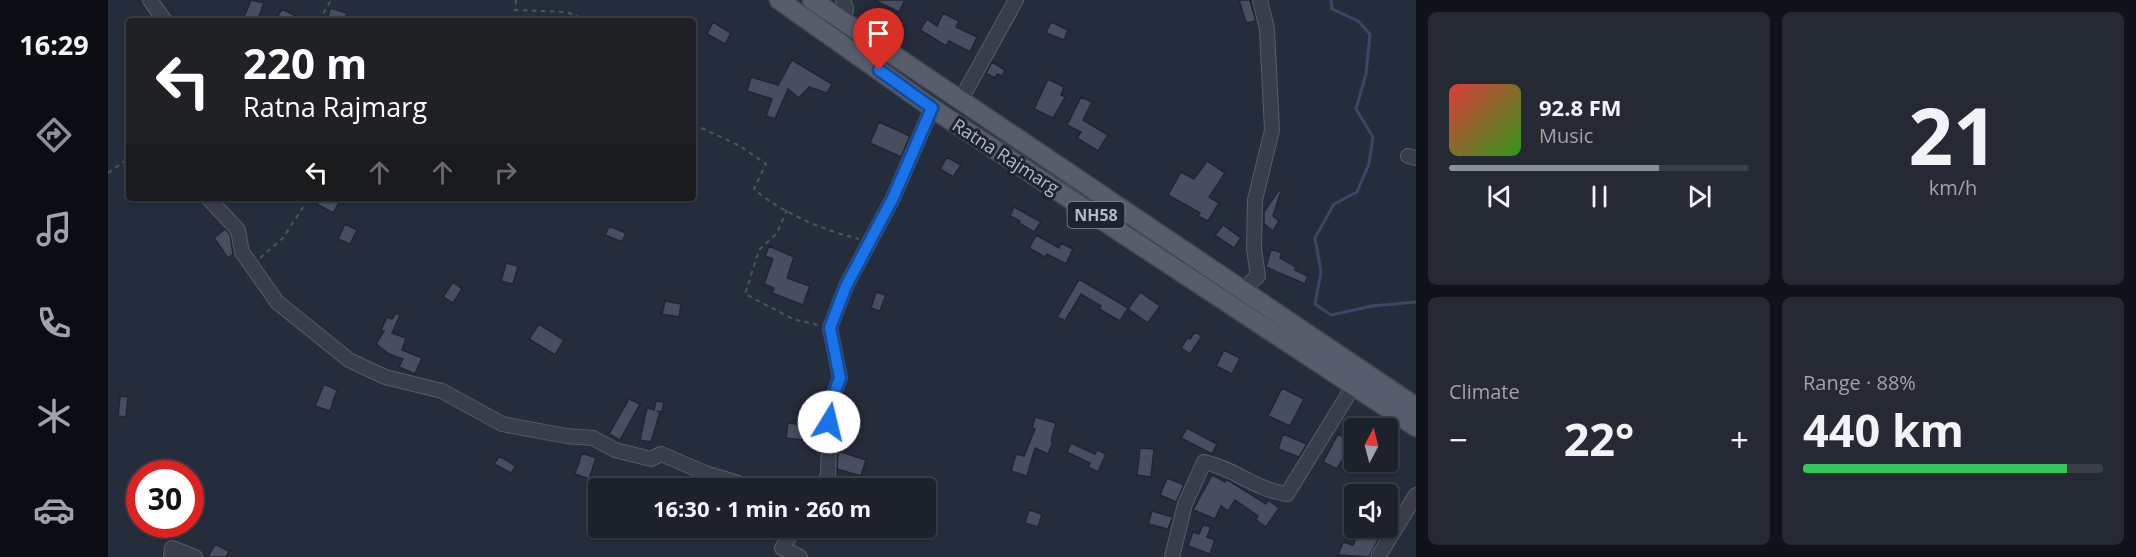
<!DOCTYPE html>
<meta charset="utf-8">
<style>
:root{--surface:#1c212c;--page:#252934;--text:#f1f3f6;--muted:#a0a3a9;--line:#3a3e48;--accent:#8c9099}
body{margin:0;font-family:"Open Sans",sans-serif;background:var(--page);color:var(--text);height:100vh;display:flex;flex-direction:column;font-size:22px;white-space:nowrap}
*{box-sizing:border-box;margin:0}
p{font-size:20px;color:var(--muted)}
.icon{flex:none;width:33px;height:33px;fill:none;stroke:currentColor;stroke-width:2;stroke-linecap:round;stroke-linejoin:round}
.map{position:relative;flex:1;overflow:hidden}
.panel{display:flex;flex-direction:column;gap:12px;padding:12px;background:#0f1218;width:720px}
.panel>*{flex:none}
.top-card{position:absolute;left:18px;top:18px;width:570px;height:183px;border-radius:6px;box-shadow:0 2px 4px #0004,0 0 0 2px var(--line);background:#202124;color:#fff;overflow:hidden}
.needle{width:39px;rotate:7deg}
.tools{position:absolute;left:1236px;top:418px;display:grid;gap:12px}
.tools a{display:grid;place-items:center;width:54px;height:54px;border-radius:6px;background:var(--surface);box-shadow:0 2px 4px #0004,0 0 0 2px var(--line);font-size:30px}
.speed{position:absolute;left:18px;top:460px;display:flex;gap:12px;font-size:30px;font-weight:700;text-align:center}
.speed>*{display:grid;place-content:center;width:78px;height:78px;border-radius:50%;background:var(--surface);box-shadow:0 2px 4px #0004,0 0 0 2px var(--line);line-height:1}
.speed .limit{border:9px solid #d22;background:#fff;color:#111}
.pin{position:absolute;display:grid;place-items:center;width:51px;height:51px;color:#fff;margin:-62px -26px;border-radius:50% 50% 50% 0;rotate:-45deg;box-shadow:0 0 6px #0007}
.pin .icon{rotate:45deg}
.me{position:absolute;width:66px;margin:-33px;rotate:9deg;stroke-linejoin:round;filter:drop-shadow(0 0 4px #0008)}
.turn{display:flex;align-items:center;gap:21px;height:126px;padding:0 18px;font-size:27px}
.turn .icon{width:78px;height:78px;stroke-width:2.5}
.turn b{display:block;font-size:42px;line-height:51px}
.lanes{display:flex;align-items:center;height:57px;padding:0 18px;background:#0003;justify-content:center;gap:30px;direction:ltr}
.lanes .off{opacity:.35}
.big{font-size:45px;font-weight:700;line-height:1.1}
.panel .widget{flex:1;display:flex;flex-direction:column;justify-content:center;gap:9px;min-width:0;padding:0 21px;border-radius:9px;background:var(--page)}
.panel .dial{align-items:center;gap:0}
.dial b{font-size:78px;line-height:1}
.song{display:flex;align-items:center;gap:18px}
.cover{width:72px;height:72px;border-radius:9px;background:linear-gradient(135deg,hsl(0 70% 55%),hsl(110 70% 35%))}
.played{height:6px;border-radius:3px;background:linear-gradient(90deg,var(--accent) 70%,var(--line) 70%)}
.keys{display:flex;justify-content:space-around;direction:ltr}
.heat{display:flex;justify-content:space-between;align-items:center;font-size:33px;direction:ltr}
.charge{height:9px;border-radius:4px;background:linear-gradient(90deg,#34c759 88%,var(--line) 0)}
.panel .tiles{flex:1;display:grid;gap:12px;grid-template-columns:repeat(2,1fr)}
.trip{position:absolute;left:480px;top:478px;width:348px;height:60px;border-radius:6px;background:var(--surface);box-shadow:0 2px 4px #0004,0 0 0 2px var(--line);font-weight:700;line-height:60px;text-align:center}
main{display:flex;flex:1;min-height:0}
.dock{display:flex;flex-direction:column;width:108px;justify-content:space-around;align-items:center;background:#0b0d12;color:var(--muted)}
.dock .icon{width:42px;height:42px}
.dock .on{color:var(--accent)}
.dock b{font-size:27px;color:var(--text)}
.map>svg:first-child{display:block}
.lines{fill:none;stroke-linecap:round;stroke-linejoin:round}
.stream{stroke:#3c4763;stroke-width:3}
.building{fill:#474e60;stroke:#202533;stroke-width:1.5}
.minor-casing{stroke:#575c6a;stroke-width:16}
.major-casing{stroke:#424755;stroke-width:21}
.path{stroke:#49585e;stroke-width:2;stroke-dasharray:4.5 4.5;stroke-linecap:butt}
.minor{stroke:#393e4c;stroke-width:14}
.major{stroke:#575d6c;stroke-width:18}
.route-casing{stroke:#114b97;stroke-width:15}
.route{stroke:#1a73e8;stroke-width:10}
.labels{text-anchor:middle;dominant-baseline:central;stroke-width:6;stroke-linejoin:round;paint-order:stroke}
.shield{fill:#1e2331;stroke:#888c9a;stroke-width:1.5}
.shield-label{font-size:16px;font-weight:bold;fill:#b5b9c7}
.street-label{font-size:18px;fill:#b5b9c7;stroke:#1e2331}
</style>
<main>
<nav class="dock">
<b>16:29</b>
<svg class="icon on" aria-label="directions" viewBox="0 0 24 24"><path d="M12 3l9 9-9 9-9-9zM9 14v-3h6M13 9l2 2-2 2"/></svg>
<svg class="icon" aria-label="music" viewBox="0 0 24 24"><path d="M9 18V5l10-2v13"/><circle cx="6" cy="18" r="3"/><circle cx="16" cy="16" r="3"/></svg>
<svg class="icon" aria-label="phone" viewBox="0 0 24 24"><path d="M5 4h4l2 5-3 2q2 4 5 5l2-3 5 2v4C11 20 4 13 5 4z"/></svg>
<svg class="icon" aria-label="climate" viewBox="0 0 24 24"><path d="M12 3v18M4 7l16 10M4 17L20 7"/></svg>
<svg class="icon" aria-label="car" viewBox="0 0 24 24"><path d="M5 17H2v-5l4-1 3-4h7l3 4 3 1v5h-3M9 17h6M6 11h13"/><circle cx="7" cy="17" r="2"/><circle cx="17" cy="17" r="2"/></svg>
</nav>
<div class="map">
<svg width="1308" height="557" viewBox="0 0 1308 557">
<rect width="100%" height="100%" fill="#252c3b"/>
<g class="lines">
<!-- stream -->
<path class="stream" d="M 1223,0 L 1224,9 L 1250,21 L 1262,34 L 1258,74 L 1248,109 L 1265,137 L 1261,164 L 1249,192 L 1226,204 L 1207,238 L 1213,272 L 1207,304 L 1223,315 L 1264,306 L 1308,302"/>
</g>
<!-- building -->
<path class="building" d="M 143,0 L 156,3 L 149,21 L 136,17 Z
M 766,0 L 797,0 L 791,12 Z
M 1131,0 L 1142,0 L 1148,21 L 1138,23 Z
M 222,8 L 239,13 L 237,21 L 219,21 Z
M 174,9 L 198,21 L 173,21 L 168,19 Z
M 835,13 L 851,21 L 848,27 L 869,37 L 862,52 L 841,41 L 838,46 L 812,30 L 819,19 L 829,26 Z
M 605,22 L 623,33 L 617,44 L 599,34 Z
M 943,22 L 960,30 L 956,40 L 938,33 Z
M 684,60 L 724,84 L 719,93 L 701,87 L 691,98 L 680,89 L 667,119 L 658,116 L 664,99 L 639,91 L 643,77 L 670,85 Z
M 884,62 L 897,70 L 894,76 L 889,74 L 887,78 L 878,73 Z
M 940,79 L 956,87 L 953,95 L 957,97 L 945,118 L 926,109 Z
M 973,97 L 984,102 L 975,120 L 1000,135 L 990,151 L 969,138 L 973,132 L 959,125 Z
M 771,122 L 802,136 L 793,157 L 762,143 Z
M 839,157 L 853,165 L 845,177 L 832,169 Z
M 1099,161 L 1117,173 L 1101,197 L 1111,203 L 1100,221 L 1090,216 L 1092,213 L 1060,195 L 1073,172 L 1086,179 Z
M 1171,190 L 1173,191 L 1165,216 L 1171,221 L 1165,231 L 1156,224 L 1156,212 Z
M 212,198 L 234,198 L 225,213 L 209,204 Z
M 906,207 L 933,222 L 926,232 L 911,223 L 912,221 L 902,216 Z
M 237,224 L 249,230 L 242,244 L 230,239 Z
M 1115,225 L 1133,238 L 1126,248 L 1107,235 Z
M 501,226 L 518,233 L 514,242 L 497,235 Z
M 117,229 L 122,234 L 125,254 L 120,258 L 106,238 Z
M 928,235 L 951,248 L 953,243 L 965,249 L 958,264 L 939,254 L 937,257 L 921,248 Z
M 661,246 L 686,257 L 679,278 L 702,286 L 695,305 L 664,293 L 666,288 L 656,284 L 665,259 L 657,256 Z
M 1163,249 L 1174,253 L 1172,258 L 1188,267 L 1187,270 L 1200,276 L 1197,284 L 1158,267 Z
M 398,263 L 410,266 L 405,284 L 393,281 Z
M 971,279 L 1020,308 L 1012,321 L 991,309 L 993,306 L 973,294 L 957,321 L 949,317 Z
M 345,282 L 354,289 L 345,303 L 335,297 Z
M 768,292 L 778,295 L 772,311 L 763,308 Z
M 1032,292 L 1052,306 L 1040,323 L 1020,309 Z
M 557,301 L 573,304 L 571,317 L 554,314 Z
M 288,313 L 292,315 L 284,333 L 298,338 L 294,350 L 314,358 L 307,374 L 291,367 L 295,359 L 281,354 L 268,344 L 276,331 L 273,330 L 279,317 L 284,319 Z
M 431,324 L 456,340 L 447,355 L 421,339 Z
M 1087,332 L 1094,336 L 1082,354 L 1073,348 L 1079,338 L 1082,339 Z
M 1116,350 L 1132,358 L 1124,374 L 1108,366 Z
M 216,384 L 229,390 L 222,411 L 207,406 Z
M 1174,388 L 1196,399 L 1182,426 L 1160,416 Z
M 12,396 L 20,397 L 18,417 L 10,416 Z
M 521,399 L 532,404 L 512,440 L 501,434 Z
M 548,401 L 556,402 L 554,412 L 549,411 L 552,412 L 543,442 L 532,440 L 539,407 L 546,410 Z
M 736,410 L 752,424 L 746,431 L 731,418 Z
M 927,417 L 948,423 L 943,441 L 945,442 L 940,454 L 927,448 L 919,476 L 903,471 L 908,454 L 916,456 L 927,429 L 924,428 Z
M 680,423 L 704,426 L 702,441 L 678,438 Z
M 1079,428 L 1109,444 L 1104,454 L 1073,438 Z
M 1175,434 L 1199,444 L 1191,457 L 1170,449 Z
M 1230,434 L 1244,442 L 1229,469 L 1215,462 Z
M 963,443 L 987,454 L 989,450 L 998,454 L 990,472 L 980,467 L 982,463 L 959,452 Z
M 1032,448 L 1046,449 L 1043,477 L 1029,475 Z
M 730,451 L 758,460 L 753,476 L 729,469 Z
M 474,453 L 488,458 L 481,479 L 467,474 Z
M 391,456 L 408,466 L 403,473 L 386,464 Z
M 1104,475 L 1117,482 L 1118,479 L 1123,482 L 1158,504 L 1160,500 L 1171,508 L 1158,527 L 1148,520 L 1150,516 L 1127,500 L 1120,511 L 1113,506 L 1107,519 L 1085,510 Z
M 584,477 L 596,482 L 604,484 L 601,489 L 578,489 Z
M 1059,478 L 1076,485 L 1068,502 L 1052,495 Z
M 921,510 L 934,514 L 930,527 L 917,523 Z
M 1044,511 L 1065,517 L 1060,529 L 1040,524 Z
M 1095,525 L 1103,527 L 1099,537 L 1107,540 L 1102,554 L 1080,546 L 1085,532 L 1091,534 Z
M 1253,528 L 1272,536 L 1261,557 L 1230,555 L 1235,542 L 1245,545 Z
M 107,544 L 121,551 L 118,557 L 100,557 Z"/>
<g class="lines">
<!-- minor casing -->
<g class="minor-casing">
<path id="minor" d="M 42,0 L 57,21
M 735,0 L 738,8 L 736,21
M 852,101 L 908,0
M 1300,156 L 1308,158
M 100,198 L 130,230 L 134,252 L 169,302 L 241,360 L 277,377 L 334,391 L 394,424 L 458,436 L 485,438 L 507,450 L 543,459 L 553,454 L 600,474 L 650,489
M 1134,290 L 1150,276 L 1146,249 L 1147,200 L 1164,130 L 1159,29 L 1152,0
M 712,489 L 720,476 L 722,404 L 732,378 L 722,328 L 738,286 L 785,198 L 824,108
M 687,528 L 674,548 L 692,557
M 63,557 L 64,548 L 87,557
M 1064,557 L 1077,504 L 1096,462 C 1126,468 1148,490 1179,494 L 1246,385
M 1270,557 L 1308,495"/>
</g>
<!-- major casing -->
<g class="major-casing">
<path id="major" d="M 671,0 L 824,108 L 1308,427
M 704,0 L 1308,407"/>
</g>
<!-- path -->
<path class="path" d="M 408,0 L 407,10 L 458,12 L 482,21
M 211,21 L 223,0
M 585,124 L 632,146 L 658,164 L 646,189 C 672,212 717,231 751,239
M 0,173 L 21,158
M 679,210 L 669,233 L 651,250 L 637,294 L 685,319 L 710,325
M 152,258 L 175,238 L 201,198"/>
<!-- minor -->
<use href="#minor" class="minor"/>
<!-- major -->
<use href="#major" class="major"/>
</g>
<g class="lines">
<!-- route casing -->
<g class="route-casing">
<path id="route" d="M 721,422 L 722,404 L 732,378 L 722,328 L 738,286 L 785,198 L 824,108 L 771,70"/>
</g>
<!-- route -->
<use href="#route" class="route"/>
</g>
<g class="labels">
<!-- shield labels -->
<rect class="shield" x="959.5" y="202" width="57" height="26" rx="4.5"/>
<g class="shield-label">
<text x="988" y="215">NH58</text>
</g>
<!-- street labels -->
<g class="street-label">
<text transform="translate(898 156) rotate(33)">Ratna Rajmarg</text>
</g>
</g>
</svg>
<div class="tools">
<a><svg class="needle" viewBox="-14 -14 28 28"><path d="M0-13l5 13h-10z" fill="#e53935"/><path d="M0 13l5-13h-10z" fill="#a0a3a9"/></svg></a>
<a><svg class="icon" aria-label="sound" viewBox="0 0 24 24"><path d="M4 9h4l5-4v14l-5-4H4zM17 9q2 3 0 6"/></svg></a>
</div>
<div class="speed"><div class="limit">30</div></div>
<div class="pin" style="left:771px;top:70px;background:#d93025"><svg class="icon" aria-label="arrive" viewBox="0 0 24 24"><path d="M6 21V4h12l-3 4 3 4H6"/></svg></div>
<svg class="me" style="left:721px;top:422px" viewBox="-20 -20 40 40"><circle r="19" fill="#fff"/><path d="M0-13L10 11 0 6-10 11z" fill="#1a73e8"/></svg>
<div class="trip">16:30 · 1 min · 260 m</div>
<div class="top-card">
<div class="turn"><svg class="icon" aria-label="left" viewBox="0 0 24 24"><path d="M17 20v-9H6M10 6l-5 5 5 5"/></svg><div><b>220 m</b>Ratna Rajmarg</div></div>
<div class="lanes"><svg class="icon" aria-label="left" viewBox="0 0 24 24"><path d="M17 20v-9H6M10 6l-5 5 5 5"/></svg><svg class="icon off" aria-label="ahead" viewBox="0 0 24 24"><path d="M12 20V5M6 11l6-6 6 6"/></svg><svg class="icon off" aria-label="ahead" viewBox="0 0 24 24"><path d="M12 20V5M6 11l6-6 6 6"/></svg><svg class="icon off" aria-label="right" viewBox="0 0 24 24"><path d="M7 20v-9h11M14 6l5 5-5 5"/></svg></div>
</div>
</div>
<section class="panel">
<div class="tiles">
<div class="widget">
<div class="song"><i class="cover"></i><div><b>92.8 FM</b><p>Music</p></div></div>
<div class="played"></div>
<div class="keys"><svg class="icon" aria-label="previous" viewBox="0 0 24 24"><path d="M18 5L8 12l10 7zM5 5v14"/></svg><svg class="icon" aria-label="pause" viewBox="0 0 24 24"><path d="M8 5v14M16 5v14"/></svg><svg class="icon" aria-label="next" viewBox="0 0 24 24"><path d="M6 5l10 7-10 7zM19 5v14"/></svg></div>
</div>
<div class="widget dial"><b>21</b><p>km/h</p></div>
<div class="widget"><p>Climate</p>
<div class="heat"><a>−</a><b class="big">22°</b><a>+</a></div>
</div>
<div class="widget"><p>Range · 88%</p><b class="big">440 km</b><div class="charge"></div></div>
</div>
</section>
</main>
